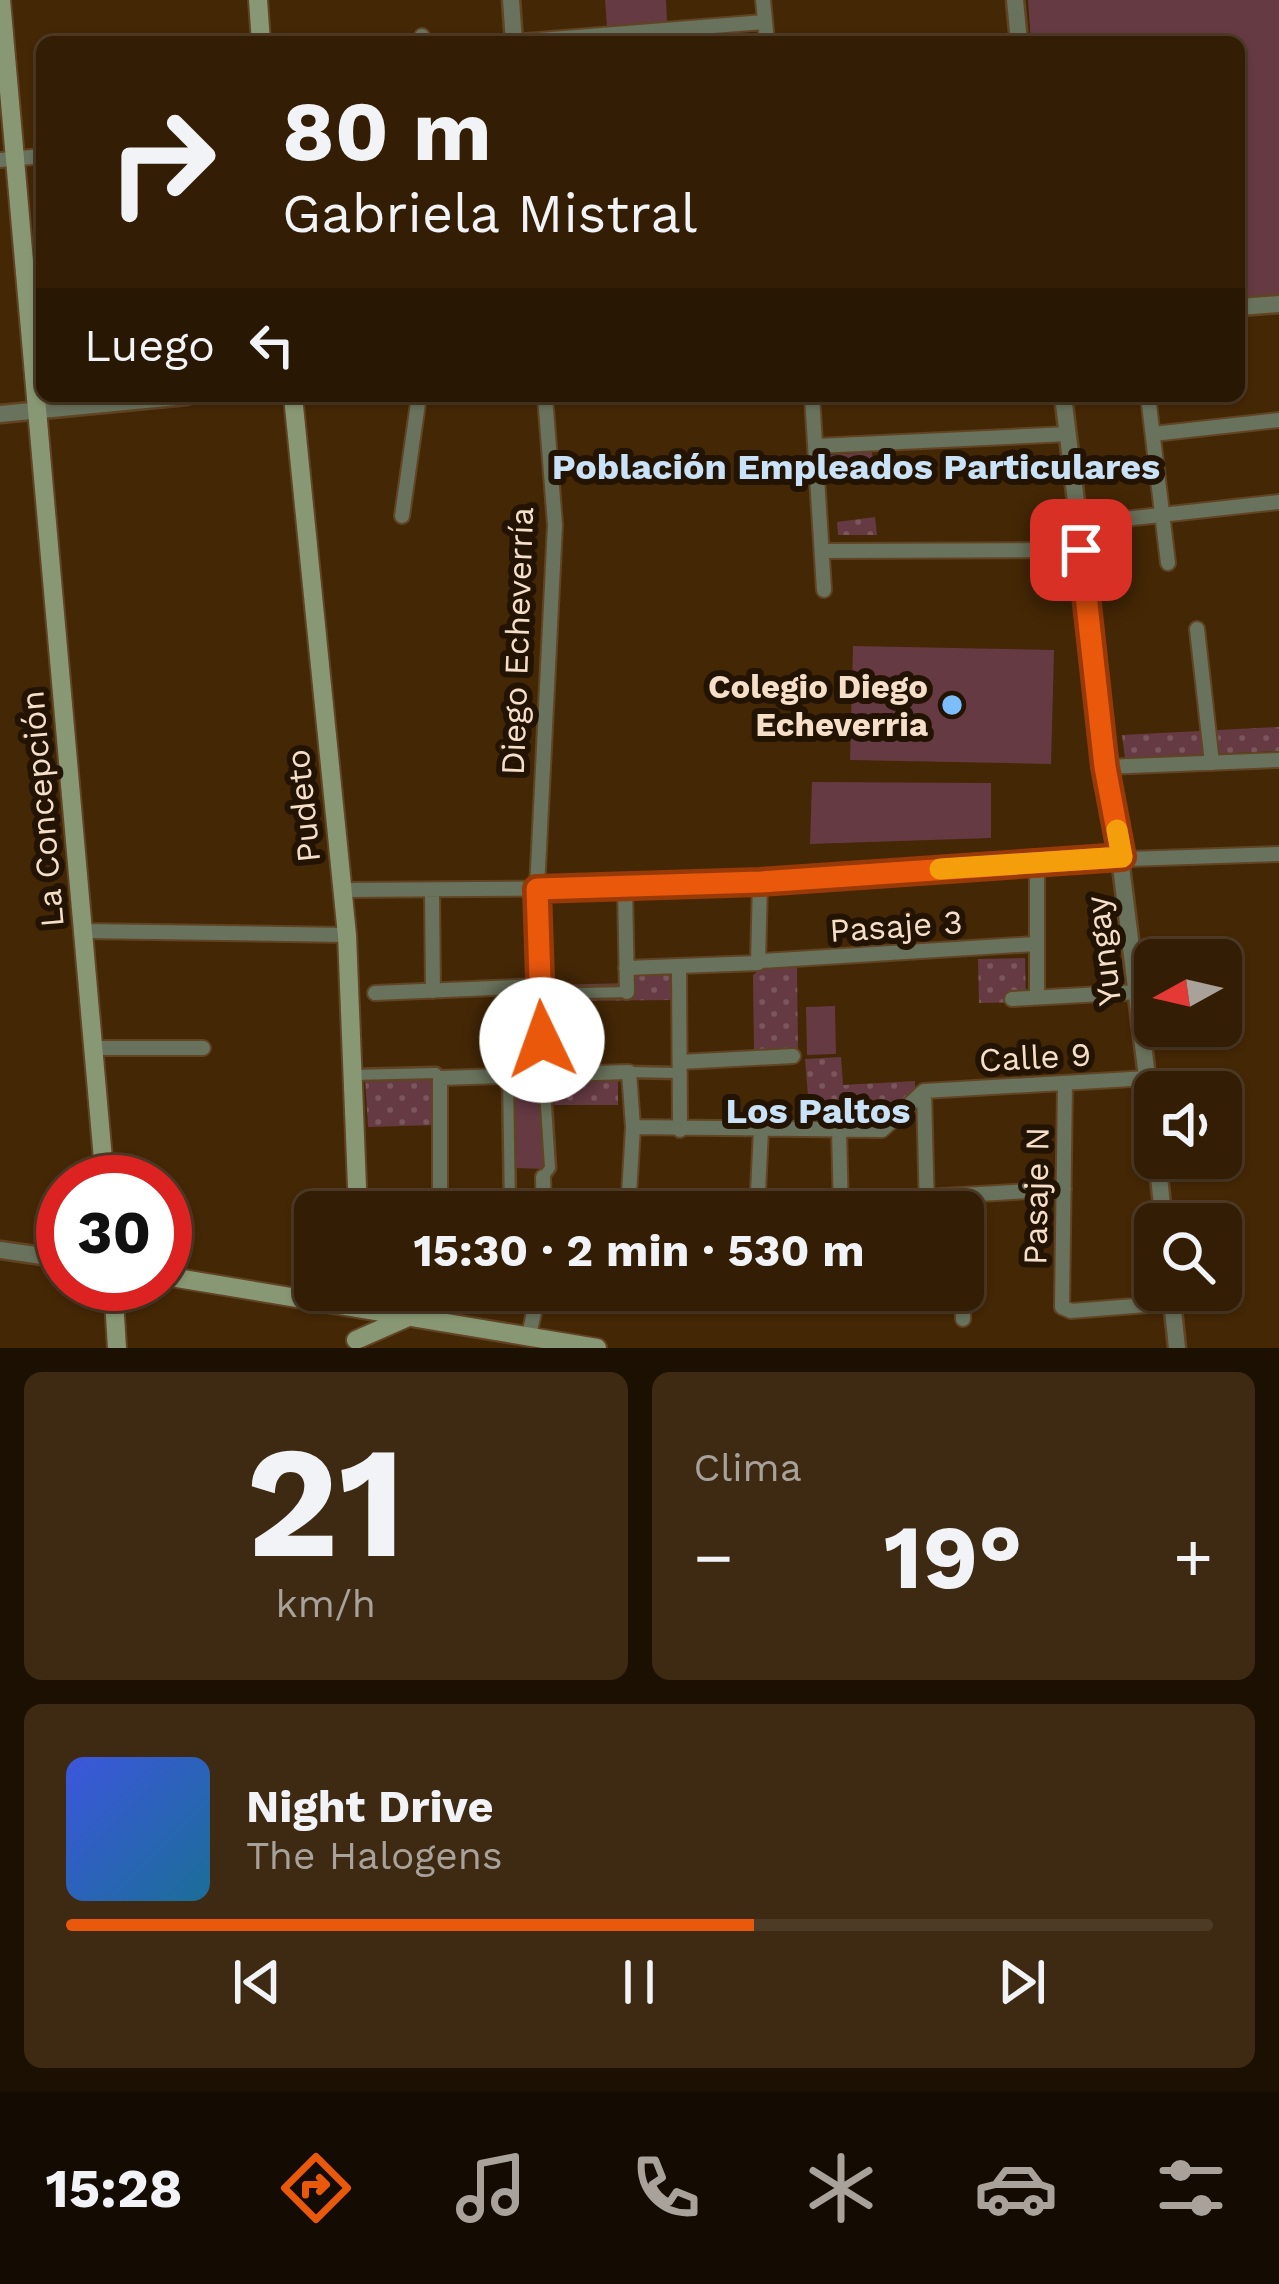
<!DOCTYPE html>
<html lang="es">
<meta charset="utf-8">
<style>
:root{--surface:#331d04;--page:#3e2a13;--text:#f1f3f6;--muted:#a9a29a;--line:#4e3b26;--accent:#ea580c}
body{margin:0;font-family:"Work Sans",sans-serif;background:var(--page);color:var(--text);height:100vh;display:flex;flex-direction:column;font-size:45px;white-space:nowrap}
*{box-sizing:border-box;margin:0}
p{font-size:39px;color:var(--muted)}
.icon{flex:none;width:66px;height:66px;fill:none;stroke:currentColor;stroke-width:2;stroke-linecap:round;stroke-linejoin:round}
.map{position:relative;height:1348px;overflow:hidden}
.sheet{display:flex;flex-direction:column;gap:24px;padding:24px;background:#1c1002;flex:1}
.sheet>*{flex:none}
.hud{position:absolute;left:36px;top:36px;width:1209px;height:366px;border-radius:18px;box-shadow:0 3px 9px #0004,0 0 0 3px var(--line);background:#331d04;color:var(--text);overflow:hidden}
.needle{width:78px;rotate:262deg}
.controls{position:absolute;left:1134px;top:939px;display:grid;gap:24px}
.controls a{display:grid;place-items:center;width:108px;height:108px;border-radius:18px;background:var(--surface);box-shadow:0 3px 9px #0004,0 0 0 3px var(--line);font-size:60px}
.speed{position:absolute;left:36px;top:1155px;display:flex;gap:24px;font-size:60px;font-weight:700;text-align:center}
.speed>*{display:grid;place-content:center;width:156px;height:156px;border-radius:50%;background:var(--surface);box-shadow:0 3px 9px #0004,0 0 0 3px var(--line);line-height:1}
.speed .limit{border:18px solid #d22;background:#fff;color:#111}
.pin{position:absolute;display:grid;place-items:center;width:102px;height:102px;color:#fff;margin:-51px;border-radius:24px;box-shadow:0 6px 18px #0006}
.me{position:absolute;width:132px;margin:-66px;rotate:357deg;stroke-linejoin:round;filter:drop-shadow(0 0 9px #0008)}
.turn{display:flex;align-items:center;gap:42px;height:252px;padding:0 48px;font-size:54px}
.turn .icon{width:156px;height:156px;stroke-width:2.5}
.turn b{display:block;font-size:84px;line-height:102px}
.then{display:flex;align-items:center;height:114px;padding:0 48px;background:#0003;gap:24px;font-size:45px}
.big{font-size:90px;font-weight:700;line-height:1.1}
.sheet .card{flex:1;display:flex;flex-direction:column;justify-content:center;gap:18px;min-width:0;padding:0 42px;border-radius:18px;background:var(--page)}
.sheet .dial{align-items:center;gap:0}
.dial b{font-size:156px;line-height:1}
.song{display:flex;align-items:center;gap:36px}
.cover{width:144px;height:144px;border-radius:18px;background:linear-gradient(135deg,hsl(230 70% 55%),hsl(200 70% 35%))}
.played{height:12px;border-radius:6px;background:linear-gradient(90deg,var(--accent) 60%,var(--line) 60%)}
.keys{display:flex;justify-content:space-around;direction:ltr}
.heat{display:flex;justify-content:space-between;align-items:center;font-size:66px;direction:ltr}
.sheet .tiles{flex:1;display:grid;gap:24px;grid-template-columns:1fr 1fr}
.card:last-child{grid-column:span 2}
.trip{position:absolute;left:294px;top:1191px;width:690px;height:120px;border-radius:18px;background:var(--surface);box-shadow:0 3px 9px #0004,0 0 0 3px var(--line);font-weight:700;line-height:120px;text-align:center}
.tabs{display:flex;height:192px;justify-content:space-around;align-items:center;background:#140c02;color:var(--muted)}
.tabs .icon{width:84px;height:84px}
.tabs .selected{color:var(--accent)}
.tabs b{font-size:54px;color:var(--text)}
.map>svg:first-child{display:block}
.grass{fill:url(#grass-dots)}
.park{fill:#653a43}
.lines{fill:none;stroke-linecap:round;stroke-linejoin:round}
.pedestrian-casing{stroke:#604424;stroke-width:15}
.minor-casing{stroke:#604424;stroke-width:18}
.tertiary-casing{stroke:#604424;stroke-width:21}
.secondary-casing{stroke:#604424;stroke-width:22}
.pedestrian{stroke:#69725c;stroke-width:10}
.minor{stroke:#69725c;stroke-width:14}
.tertiary{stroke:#69725c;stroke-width:16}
.secondary{stroke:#899874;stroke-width:18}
.route-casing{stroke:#983908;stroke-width:30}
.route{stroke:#ea580c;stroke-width:21}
.slow{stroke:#f59e0b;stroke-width:21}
.poi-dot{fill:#7cbef9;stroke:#231303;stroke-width:4.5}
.labels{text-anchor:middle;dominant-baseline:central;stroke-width:12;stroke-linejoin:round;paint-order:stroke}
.street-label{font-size:33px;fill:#f6dfc9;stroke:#231303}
.poi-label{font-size:33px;font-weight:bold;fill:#f6dfc9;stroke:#231303;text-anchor:end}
.neighbourhood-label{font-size:36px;font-weight:bold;fill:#c9e2f8;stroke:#231303}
</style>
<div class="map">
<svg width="1279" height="1348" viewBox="0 0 1279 1348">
<defs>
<pattern id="grass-dots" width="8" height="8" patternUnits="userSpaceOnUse" patternTransform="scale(3)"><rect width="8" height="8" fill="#653a43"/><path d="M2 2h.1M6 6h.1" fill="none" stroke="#7c565d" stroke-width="1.8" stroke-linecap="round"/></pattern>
</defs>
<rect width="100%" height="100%" fill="#442705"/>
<!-- grass -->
<path class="grass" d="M 872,452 L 873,465 L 830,469 L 828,455 Z
M 875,517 L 877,535 L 838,535 L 837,522 Z
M 1279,727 L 1279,751 L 1125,758 L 1122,735 Z
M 1025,958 L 1026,1002 L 979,1003 L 978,959 Z
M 762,968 L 797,968 L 798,1051 L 754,1052 L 753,975 Z
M 672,972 L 673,1000 L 554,1001 L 554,985 L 629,983 L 630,974 Z
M 841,1057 L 843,1085 L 915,1081 L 915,1090 L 878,1120 L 810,1120 L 805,1059 Z
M 435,1075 L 434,1125 L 368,1127 L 365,1077 Z
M 618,1079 L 618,1105 L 554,1105 L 553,1080 Z"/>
<!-- park -->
<path class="park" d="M 605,0 L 666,0 L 667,22 L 607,27 Z
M 1028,0 L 1279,0 L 1279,294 L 1239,297 L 1239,42 L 1031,42 Z
M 853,646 L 1054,650 L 1051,764 L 850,760 Z
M 812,782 L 991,783 L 991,838 L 810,844 Z
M 835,1006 L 836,1054 L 807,1055 L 806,1007 Z
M 510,1078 L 545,1080 L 547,1169 L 512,1168 Z"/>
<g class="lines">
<!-- pedestrian casing -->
<g class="pedestrian-casing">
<path id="pedestrian" d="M 540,994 L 627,992
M 629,1072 L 677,1073
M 508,1074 L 510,1211
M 352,1075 L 436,1073 L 440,1078
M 543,1177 L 550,1168 L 544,1074"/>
</g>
<!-- minor casing -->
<g class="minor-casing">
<path id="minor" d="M 763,0 L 767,42
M 422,36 L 422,42
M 514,42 L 765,22
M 0,160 L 42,156
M 812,396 L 824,590
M 1148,396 L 1168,563
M 1153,434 L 1279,420
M 817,446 L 1068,434
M 402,516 L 419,396
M 1079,524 L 1279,502
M 823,551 L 1081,550
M 1197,629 L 1212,763
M 1105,767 L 1279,760
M 1037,862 L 1037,997
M 625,888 L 627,992
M 342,890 L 625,888 L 1037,862 L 1279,854
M 432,890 L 433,991
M 83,931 L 347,935
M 761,961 L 1035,944
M 626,968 L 758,963 L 760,882
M 679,968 L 680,1130
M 375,993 L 540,986
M 1012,999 L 1138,992
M 95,1048 L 203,1048
M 680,1062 L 793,1056
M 544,1074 L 537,889 L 555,525 L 545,396
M 1065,1083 L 1062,1307 L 1071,1311 L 1172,1303
M 924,1091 L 1148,1078
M 924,1091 L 927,1212
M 633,1127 L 882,1130 L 924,1091
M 839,1129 L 841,1212
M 543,1177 L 544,1212
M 927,1197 L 1064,1189
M 436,1212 L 544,1210
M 440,1212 L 440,1078 L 629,1072 L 633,1127 L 628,1212
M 757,1212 L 761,1130
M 963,1269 L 963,1319
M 759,1290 L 759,1298
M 529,1335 L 539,1290"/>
</g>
<!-- tertiary casing -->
<g class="tertiary-casing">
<path id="tertiary" d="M 511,0 L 514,42
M 1015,0 L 1019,42
M 1239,307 L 1279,304
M 1063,396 L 1155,1142
M 0,414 L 187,396
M 1157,1158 L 1164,1224
M 0,1250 L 63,1259
M 1171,1290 L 1177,1348"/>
</g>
<!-- secondary casing -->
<g class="secondary-casing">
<path id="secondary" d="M 1,0 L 105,1182
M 258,0 L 261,42
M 293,396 L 347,935 L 358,1212
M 165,1276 L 597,1348
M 113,1284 L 117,1348
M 356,1340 L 406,1318"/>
</g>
<!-- pedestrian -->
<use href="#pedestrian" class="pedestrian"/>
<!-- minor -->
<use href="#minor" class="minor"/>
<!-- tertiary -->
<use href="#tertiary" class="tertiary"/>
<!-- secondary -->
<use href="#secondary" class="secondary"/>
</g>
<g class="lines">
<!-- route casing -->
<g class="route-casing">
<path id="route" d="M 542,1040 L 537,889 L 760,882 L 1122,857 L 1105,767 L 1081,550"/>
</g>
<!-- route -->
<use href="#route" class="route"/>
<!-- slow -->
<path class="slow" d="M 940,869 L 1122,857 L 1117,830"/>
</g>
<!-- markers -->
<circle class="poi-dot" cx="952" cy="705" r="12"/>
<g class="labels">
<!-- street labels -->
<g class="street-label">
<text transform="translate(517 641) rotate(-88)">Diego Echeverría</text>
<text transform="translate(303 806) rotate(-96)">Pudeto</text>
<text transform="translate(42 809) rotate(-95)">La Concepción</text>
<text transform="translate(896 926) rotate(-4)">Pasaje 3</text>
<text transform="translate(1103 951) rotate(-97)">Yungay</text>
<text transform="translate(1035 1057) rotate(-3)">Calle 9</text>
<text transform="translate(1036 1196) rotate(-89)">Pasaje N</text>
</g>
<!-- poi labels -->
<g class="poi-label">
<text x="928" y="686">Colegio Diego<tspan x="928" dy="38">Echeverria</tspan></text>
</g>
<!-- neighbourhood labels -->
<g class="neighbourhood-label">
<text x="856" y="467">Población Empleados Particulares</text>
<text x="818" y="1111">Los Paltos</text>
</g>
</g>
</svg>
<div class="controls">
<a><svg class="needle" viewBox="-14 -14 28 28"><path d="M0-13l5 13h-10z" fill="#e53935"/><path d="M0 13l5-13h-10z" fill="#a9a29a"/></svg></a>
<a><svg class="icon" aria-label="sound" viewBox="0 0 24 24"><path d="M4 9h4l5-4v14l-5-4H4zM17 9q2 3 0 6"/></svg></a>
<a><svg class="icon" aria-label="search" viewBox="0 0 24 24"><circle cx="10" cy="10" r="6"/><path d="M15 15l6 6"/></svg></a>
</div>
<div class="speed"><div class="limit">30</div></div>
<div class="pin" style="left:1081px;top:550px;background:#d93025"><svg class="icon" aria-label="arrive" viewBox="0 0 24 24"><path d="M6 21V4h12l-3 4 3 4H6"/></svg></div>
<svg class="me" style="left:542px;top:1040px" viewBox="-20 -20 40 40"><circle r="19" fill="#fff"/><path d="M0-13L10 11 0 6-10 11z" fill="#ea580c"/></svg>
<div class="trip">15:30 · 2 min · 530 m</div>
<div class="hud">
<div class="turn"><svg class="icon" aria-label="right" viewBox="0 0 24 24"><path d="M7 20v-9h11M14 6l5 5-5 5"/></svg><div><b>80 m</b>Gabriela Mistral</div></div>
<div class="then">Luego<svg class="icon" aria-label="left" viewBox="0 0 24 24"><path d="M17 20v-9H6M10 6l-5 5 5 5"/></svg></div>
</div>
</div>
<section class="sheet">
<div class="tiles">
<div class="card dial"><b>21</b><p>km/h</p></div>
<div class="card"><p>Clima</p>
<div class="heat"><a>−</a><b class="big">19°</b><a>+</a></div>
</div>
<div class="card">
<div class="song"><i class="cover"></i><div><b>Night Drive</b><p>The Halogens</p></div></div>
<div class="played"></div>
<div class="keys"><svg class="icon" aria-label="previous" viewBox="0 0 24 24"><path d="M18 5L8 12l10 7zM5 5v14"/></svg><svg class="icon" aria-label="pause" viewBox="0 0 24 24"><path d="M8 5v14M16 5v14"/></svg><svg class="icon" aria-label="next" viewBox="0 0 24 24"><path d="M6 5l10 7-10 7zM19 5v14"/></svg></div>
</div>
</div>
</section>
<nav class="tabs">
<b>15:28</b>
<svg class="icon selected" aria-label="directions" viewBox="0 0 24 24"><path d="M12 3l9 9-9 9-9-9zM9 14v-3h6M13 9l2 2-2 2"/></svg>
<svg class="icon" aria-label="music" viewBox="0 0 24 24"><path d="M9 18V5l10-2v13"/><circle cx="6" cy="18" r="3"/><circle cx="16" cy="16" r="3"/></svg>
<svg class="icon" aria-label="phone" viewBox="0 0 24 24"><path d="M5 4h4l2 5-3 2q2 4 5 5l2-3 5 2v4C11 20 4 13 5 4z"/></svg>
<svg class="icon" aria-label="climate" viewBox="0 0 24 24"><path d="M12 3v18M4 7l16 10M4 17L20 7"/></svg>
<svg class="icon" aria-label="car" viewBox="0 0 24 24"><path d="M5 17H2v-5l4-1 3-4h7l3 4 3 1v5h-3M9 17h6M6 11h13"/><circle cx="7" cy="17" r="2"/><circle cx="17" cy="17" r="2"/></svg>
<svg class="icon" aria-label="filters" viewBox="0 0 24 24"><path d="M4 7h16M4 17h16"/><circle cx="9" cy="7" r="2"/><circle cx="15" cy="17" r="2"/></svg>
</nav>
